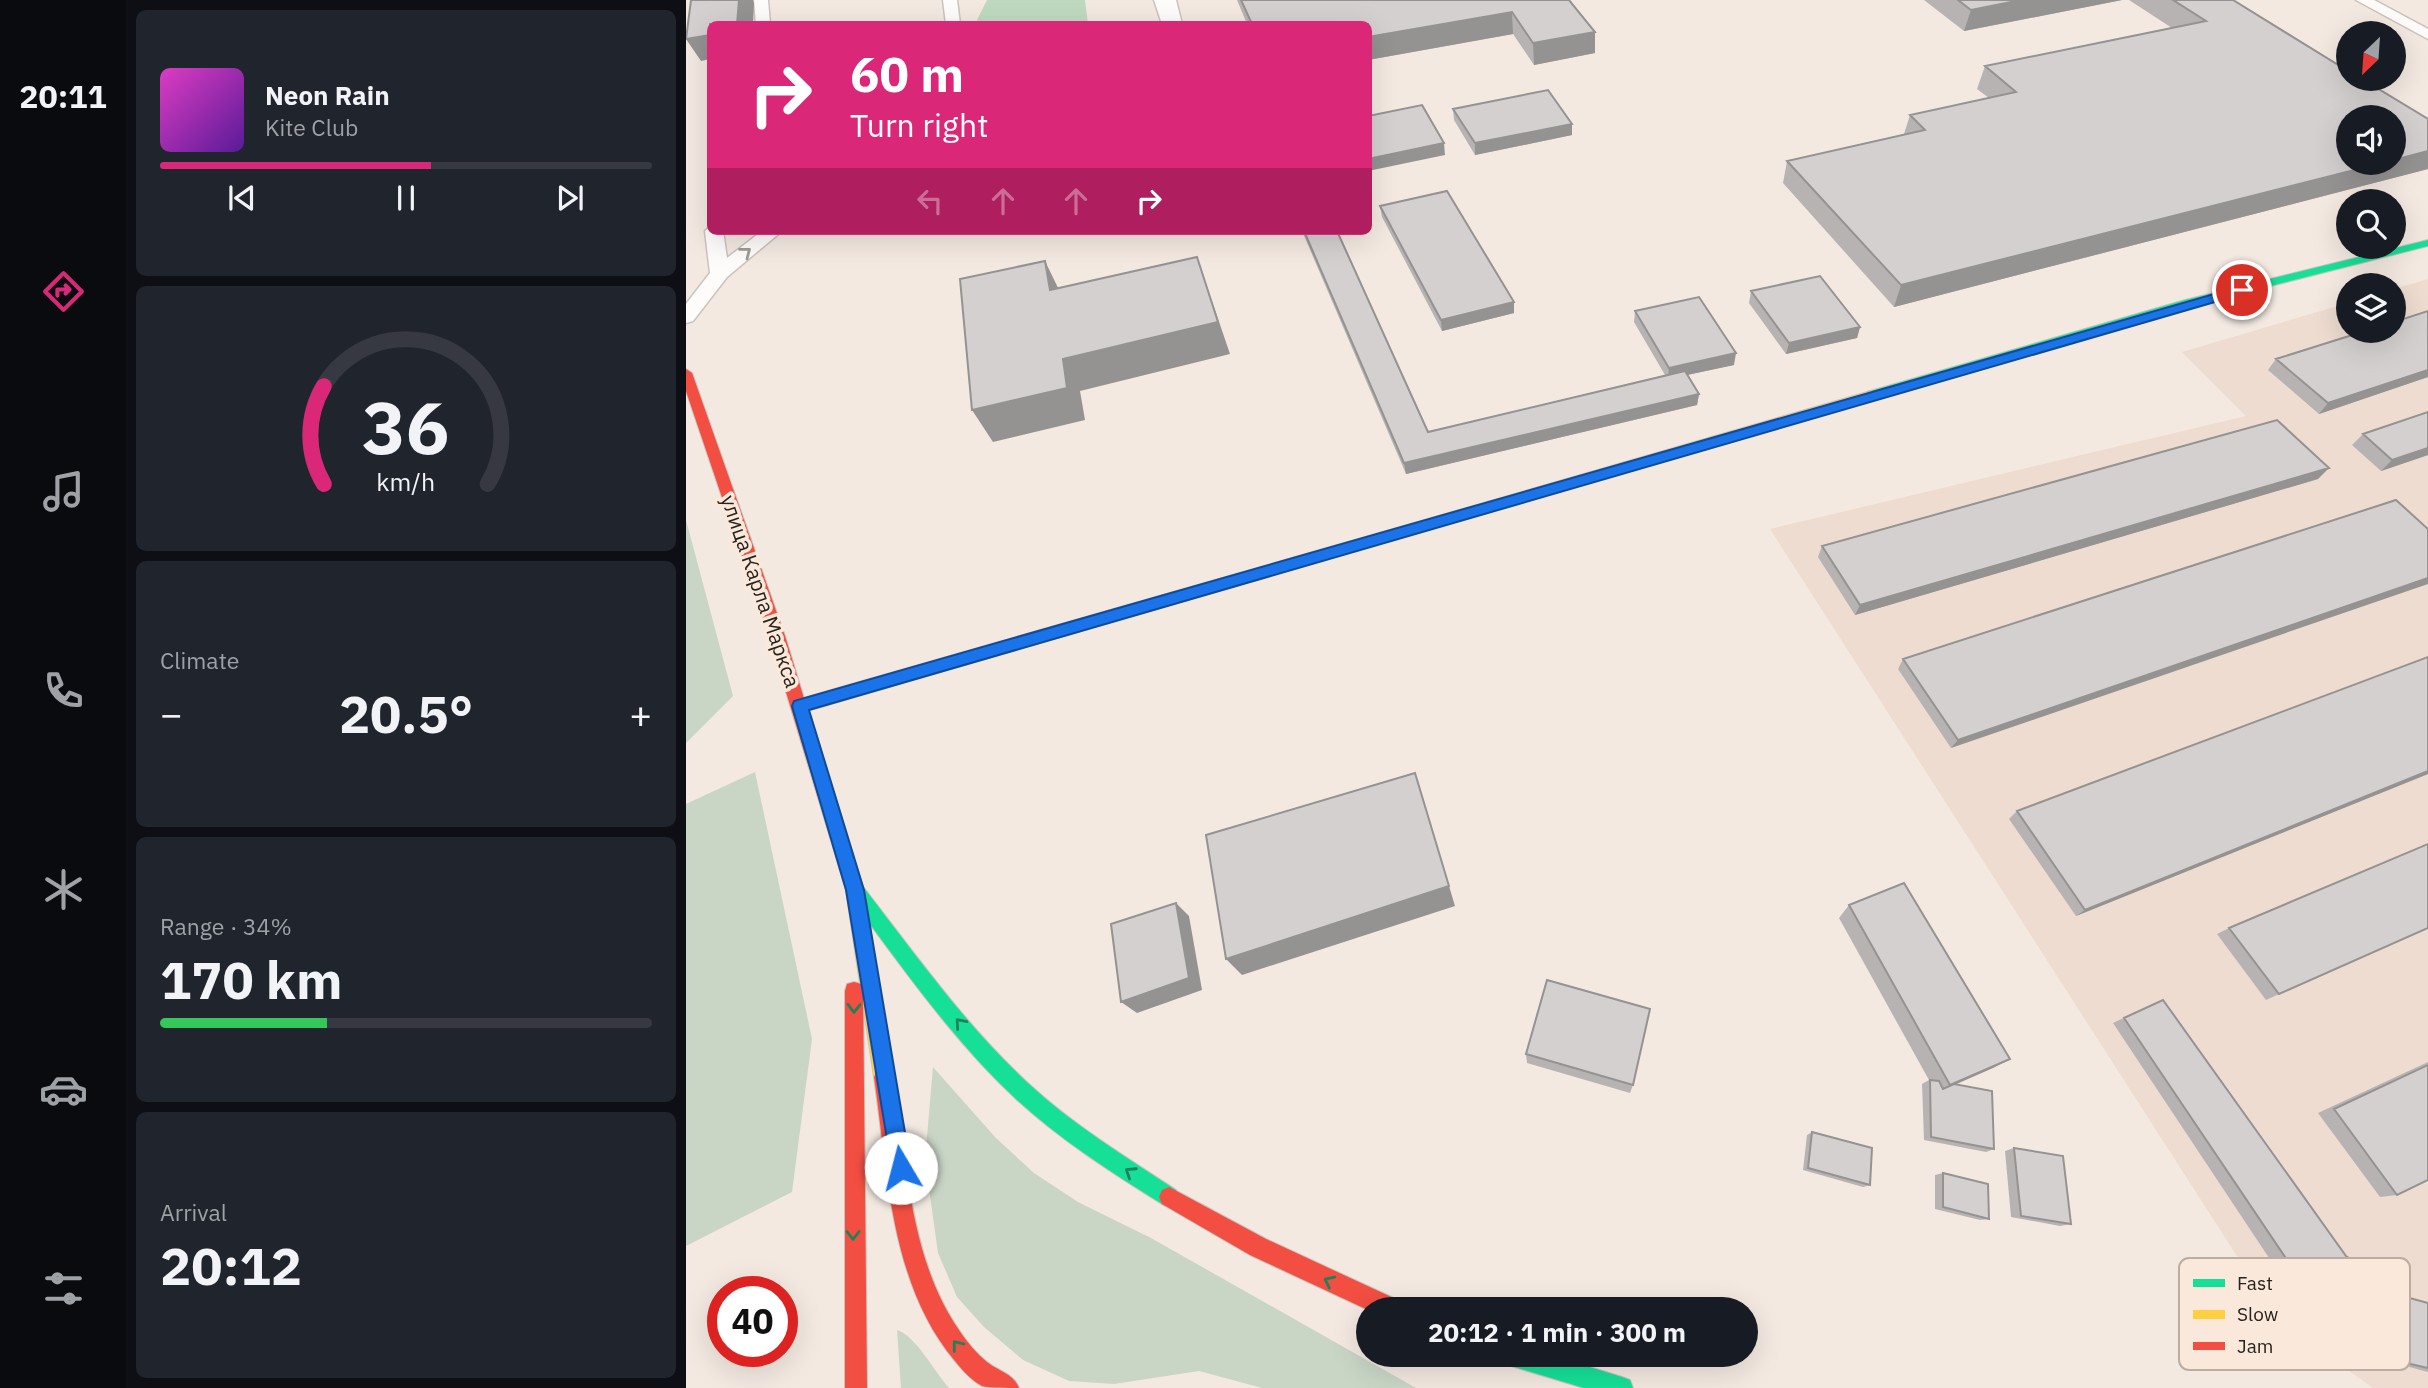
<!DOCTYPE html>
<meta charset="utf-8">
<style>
:root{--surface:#171b24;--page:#20242c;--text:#f1f3f6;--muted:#9ea1a6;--line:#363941;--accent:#db2777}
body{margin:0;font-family:"IBM Plex Sans",sans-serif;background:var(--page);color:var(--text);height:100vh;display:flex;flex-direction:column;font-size:26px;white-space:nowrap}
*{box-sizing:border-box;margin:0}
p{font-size:23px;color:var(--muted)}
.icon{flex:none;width:38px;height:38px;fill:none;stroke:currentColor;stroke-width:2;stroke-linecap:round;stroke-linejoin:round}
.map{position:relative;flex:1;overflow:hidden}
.sheet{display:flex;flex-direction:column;gap:10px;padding:10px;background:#0d0f14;width:560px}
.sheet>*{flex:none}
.banner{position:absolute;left:21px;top:21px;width:665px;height:214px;border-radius:10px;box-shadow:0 7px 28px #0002;background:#db2777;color:#fff;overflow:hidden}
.needle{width:46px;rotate:205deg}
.buttons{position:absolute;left:1650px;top:21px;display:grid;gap:14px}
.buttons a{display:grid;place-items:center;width:70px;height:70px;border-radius:50%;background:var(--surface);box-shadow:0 7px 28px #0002;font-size:35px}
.speed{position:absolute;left:21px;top:1276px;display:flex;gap:14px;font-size:35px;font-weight:700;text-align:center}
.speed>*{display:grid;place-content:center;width:91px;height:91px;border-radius:50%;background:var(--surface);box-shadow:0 7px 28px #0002;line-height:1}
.speed .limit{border:10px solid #d22;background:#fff;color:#111}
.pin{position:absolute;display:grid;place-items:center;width:60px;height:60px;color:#fff;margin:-30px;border:4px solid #fff;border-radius:50%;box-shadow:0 2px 7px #0007}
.me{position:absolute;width:77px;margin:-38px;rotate:352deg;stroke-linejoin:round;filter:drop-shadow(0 0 5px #0008)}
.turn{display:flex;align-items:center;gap:24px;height:147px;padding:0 28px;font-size:32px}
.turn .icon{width:91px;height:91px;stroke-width:2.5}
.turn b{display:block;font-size:49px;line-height:60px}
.lanes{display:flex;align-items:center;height:66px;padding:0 28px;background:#0003;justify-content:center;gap:35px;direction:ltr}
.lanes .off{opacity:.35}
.big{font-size:52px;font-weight:700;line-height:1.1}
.sheet .widget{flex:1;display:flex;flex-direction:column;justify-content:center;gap:10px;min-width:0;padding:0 24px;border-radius:10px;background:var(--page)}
.sheet .dial{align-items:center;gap:0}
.dial svg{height:182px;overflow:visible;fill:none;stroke:var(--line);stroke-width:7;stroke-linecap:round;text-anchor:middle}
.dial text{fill:var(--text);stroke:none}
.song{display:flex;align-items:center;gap:21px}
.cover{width:84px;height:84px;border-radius:10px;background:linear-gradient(135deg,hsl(310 70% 55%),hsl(270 70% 35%))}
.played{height:7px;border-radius:4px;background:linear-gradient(90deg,var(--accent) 55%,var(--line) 55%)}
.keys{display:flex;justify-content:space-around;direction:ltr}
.heat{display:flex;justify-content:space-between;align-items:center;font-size:38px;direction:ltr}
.charge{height:10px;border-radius:5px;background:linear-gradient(90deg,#34c759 34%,var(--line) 0)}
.trip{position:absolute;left:670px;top:1297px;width:402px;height:70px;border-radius:35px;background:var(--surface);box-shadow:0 7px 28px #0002;font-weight:700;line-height:70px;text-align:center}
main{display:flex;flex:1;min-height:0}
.tabs{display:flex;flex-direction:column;width:126px;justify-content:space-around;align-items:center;background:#090b0e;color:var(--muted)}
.tabs .icon{width:49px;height:49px}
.tabs .active{color:var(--accent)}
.tabs b{font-size:32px;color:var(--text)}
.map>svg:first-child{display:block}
.built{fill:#eddccf}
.green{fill:#c9d6c6}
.forest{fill:#bfd9c0}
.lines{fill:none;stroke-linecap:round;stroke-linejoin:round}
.lane-casing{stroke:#cbc3bd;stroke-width:3}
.street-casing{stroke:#cbc3bd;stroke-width:3}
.fast-casing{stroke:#cbc3bd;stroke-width:2}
.slow-casing{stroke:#cbc3bd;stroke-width:2}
.jam-casing{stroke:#cbc3bd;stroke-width:2}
.lane{fill:#fdfcfa;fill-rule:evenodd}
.street{fill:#fdfcfa;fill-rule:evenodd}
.fast{fill:#16e098;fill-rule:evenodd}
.slow{fill:#ffcf43;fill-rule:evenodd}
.jam{fill:#f24e42;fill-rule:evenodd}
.wall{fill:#b7b3b3}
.shaded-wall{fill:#959292}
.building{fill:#d5d0d0;stroke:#959292;stroke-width:2}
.oneway{stroke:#9d9a97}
.oneway2{stroke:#1f815a}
.route{fill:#1a73e8;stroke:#114b97;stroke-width:2}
.labels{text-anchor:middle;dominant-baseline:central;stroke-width:7;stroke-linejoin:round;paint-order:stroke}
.street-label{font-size:21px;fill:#28221d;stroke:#fae8da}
.key{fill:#fae8da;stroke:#bbada1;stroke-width:2}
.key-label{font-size:19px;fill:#28221d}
</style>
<main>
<nav class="tabs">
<b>20:11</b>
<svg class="icon active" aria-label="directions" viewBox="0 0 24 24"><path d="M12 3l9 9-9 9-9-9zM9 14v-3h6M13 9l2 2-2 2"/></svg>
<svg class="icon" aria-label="music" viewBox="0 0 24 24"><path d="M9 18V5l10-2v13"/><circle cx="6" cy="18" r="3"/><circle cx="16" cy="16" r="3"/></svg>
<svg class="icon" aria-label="phone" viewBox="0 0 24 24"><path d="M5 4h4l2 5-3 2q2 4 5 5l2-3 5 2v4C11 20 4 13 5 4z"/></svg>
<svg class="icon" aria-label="climate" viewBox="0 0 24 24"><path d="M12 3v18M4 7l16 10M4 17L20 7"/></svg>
<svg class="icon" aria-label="car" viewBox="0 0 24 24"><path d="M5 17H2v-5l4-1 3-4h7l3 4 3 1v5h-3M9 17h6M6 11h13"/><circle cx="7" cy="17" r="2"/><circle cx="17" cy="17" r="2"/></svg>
<svg class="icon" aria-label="filters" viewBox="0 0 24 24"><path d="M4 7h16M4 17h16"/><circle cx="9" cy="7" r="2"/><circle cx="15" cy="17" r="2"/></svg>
</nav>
<section class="sheet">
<div class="widget">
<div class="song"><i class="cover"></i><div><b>Neon Rain</b><p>Kite Club</p></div></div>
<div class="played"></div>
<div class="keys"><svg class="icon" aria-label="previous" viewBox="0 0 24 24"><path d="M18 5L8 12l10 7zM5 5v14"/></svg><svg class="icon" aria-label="pause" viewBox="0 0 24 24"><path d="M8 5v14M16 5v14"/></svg><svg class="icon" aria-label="next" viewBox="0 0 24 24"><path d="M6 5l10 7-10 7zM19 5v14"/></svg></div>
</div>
<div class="widget dial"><svg viewBox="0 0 100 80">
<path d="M14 69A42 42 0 1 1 86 69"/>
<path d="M14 69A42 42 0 0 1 14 26" stroke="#db2777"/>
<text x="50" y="56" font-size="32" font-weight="700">36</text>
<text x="50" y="72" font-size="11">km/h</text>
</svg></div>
<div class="widget"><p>Climate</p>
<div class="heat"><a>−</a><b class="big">20.5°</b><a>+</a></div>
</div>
<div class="widget"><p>Range · 34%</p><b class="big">170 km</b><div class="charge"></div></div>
<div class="widget"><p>Arrival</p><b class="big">20:12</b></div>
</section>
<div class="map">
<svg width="1742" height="1388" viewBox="0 0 1742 1388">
<rect width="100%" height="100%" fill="#f3e9e1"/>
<!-- built -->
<path class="built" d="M 1742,279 L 1742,1388 L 1687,1388 L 1592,1320 L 1084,529 L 1560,416 L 1496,352 L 1662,303 L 1662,331 L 1708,331 L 1708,289 Z"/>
<!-- green -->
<path class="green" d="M 0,520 L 47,696 L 0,743 Z
M 69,772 L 126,1039 L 106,1192 L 0,1246 L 0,804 Z
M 247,1067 L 309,1137 L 348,1173 L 392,1202 L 465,1238 L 730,1388 L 576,1388 L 513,1371 L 428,1384 L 383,1381 L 337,1360 L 298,1327 L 271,1297 L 252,1253 L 239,1160 Z
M 211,1330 C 229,1335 249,1372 263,1388 L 215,1388 Z"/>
<!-- forest -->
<path class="forest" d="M 301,0 L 399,0 L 402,24 L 294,24 L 291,20 Z"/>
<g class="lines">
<!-- lane casing -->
<g class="lane-casing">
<path id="lane" d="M 68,0 L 82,0 L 84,24 L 70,24 Z
M 257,0 L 271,0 L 274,24 L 260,24 Z
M 1670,0 L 1688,0 L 1742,29 L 1742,39 Z
M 24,226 L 24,231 L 37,231 L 41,258 L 76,231 L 96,231 L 41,277 L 7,321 L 0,323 L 0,304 L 24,273 L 19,231 Z"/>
</g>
<!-- street casing -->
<g class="street-casing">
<path id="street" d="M 468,0 L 490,0 L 496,24 L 476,24 Z"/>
</g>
<!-- fast casing -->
<g class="fast-casing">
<path id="fast" d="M 1742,240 L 1742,246 L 1506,306 L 1185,399 L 1179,395 L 1181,392 L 1499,300 Z
M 749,517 L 756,522 L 754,526 L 114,713 L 108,711 L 106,706 L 108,701 L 114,699 Z
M 172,885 L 178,888 C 230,955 280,1026 343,1084 C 387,1125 440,1157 490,1190 L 493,1197 L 490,1204 L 483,1207 L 476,1204 C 425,1172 373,1139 329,1098 C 266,1039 217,968 166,900 L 163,894 L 166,888 Z
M 811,1354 L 862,1354 L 936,1377 L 944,1380 L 947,1388 L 898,1388 L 822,1365 L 814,1362 Z"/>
</g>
<!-- slow casing -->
<g class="slow-casing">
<path id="slow" d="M 1185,391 L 1191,395 L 1189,398 L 749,527 L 742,522 L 749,517 Z
M 139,786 L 145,789 L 147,794 L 178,890 L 208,1077 L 205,1084 L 198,1087 L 191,1084 L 188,1077 L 160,890 L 131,794 L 133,789 Z"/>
</g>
<!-- jam casing -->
<g class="jam-casing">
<path id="jam" d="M 0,369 L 6,373 L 99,636 L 147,794 L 145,799 L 139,802 L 133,799 L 131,794 L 83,636 L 0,391 Z
M 168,982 L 175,984 L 177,991 L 181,1388 L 159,1388 L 159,991 L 161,984 Z
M 198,1067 L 205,1070 L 208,1077 C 221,1161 223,1258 273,1330 C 280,1341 291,1354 301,1362 C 312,1371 328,1374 333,1388 C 323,1388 306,1388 296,1386 C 285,1380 277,1371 269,1361 C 204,1284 202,1172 188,1077 L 191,1070 Z
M 483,1187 L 580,1239 L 714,1301 L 717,1309 L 682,1310 L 564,1255 L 476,1204 L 473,1197 L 476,1190 Z"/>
</g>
<!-- lane -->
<use href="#lane" class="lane"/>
<!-- street -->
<use href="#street" class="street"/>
<!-- fast -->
<use href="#fast" class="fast"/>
<!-- slow -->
<use href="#slow" class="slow"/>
<!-- jam -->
<use href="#jam" class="jam"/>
</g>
<!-- wall -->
<path class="wall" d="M 551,0 L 883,0 L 909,53 L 848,65 L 827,34 L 682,60 L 682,24 L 561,24 Z
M 1238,0 L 1436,0 L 1278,31 Z
M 1443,0 L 1547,0 L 1742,119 L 1742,169 L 1208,307 L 1097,183 L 1101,161 L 1218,134 L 1224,115 L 1303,98 L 1291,89 L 1299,66 L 1486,28 Z
M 767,109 L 886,135 L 789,155 L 768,120 Z
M 694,206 L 828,313 L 756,331 L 696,217 Z
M 616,231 L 651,231 L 742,432 L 979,375 L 948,322 L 949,311 L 1048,365 L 1001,375 L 1013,394 L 1011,405 L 720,474 Z
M 1065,291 L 1174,327 L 1171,338 L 1100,354 L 1063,303 Z
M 1742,311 L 1742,377 L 1633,414 L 1582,370 L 1590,359 Z
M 1677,434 L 1742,455 L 1695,471 L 1666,445 Z
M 1632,479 L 1169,615 L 1132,557 L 1136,546 Z
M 1710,500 L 1265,748 L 1212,669 L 1217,659 Z
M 1742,774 L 1390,916 L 1323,819 L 1331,811 Z
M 1163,905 L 1324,1059 L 1269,1084 L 1308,1149 L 1300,1152 L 1238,1140 L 1236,1084 L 1243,1080 L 1153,918 Z
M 1543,928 L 1593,994 L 1580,1000 L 1531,934 Z
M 1477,1000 L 1660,1256 L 1720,1297 L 1742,1303 L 1742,1372 L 1701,1361 L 1611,1300 L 1427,1023 Z
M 840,1054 L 947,1085 L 944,1093 L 841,1063 Z
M 1742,1062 L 1742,1180 L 1711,1195 L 1694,1197 L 1632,1113 Z
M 1126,1132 L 1184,1185 L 1177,1187 L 1117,1170 L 1121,1135 Z
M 1328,1148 L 1385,1224 L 1374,1226 L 1325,1217 L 1319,1151 Z
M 1257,1173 L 1303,1219 L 1294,1220 L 1249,1209 L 1249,1175 Z"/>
<!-- shaded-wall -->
<path class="shaded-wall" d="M 53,0 L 67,0 L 68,3 L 67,24 L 51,24 Z
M 1335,0 L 1436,0 L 1278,31 L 1285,10 Z
M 826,12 L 827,34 L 682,60 L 682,37 Z
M 909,32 L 909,53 L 848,65 L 847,43 Z
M 24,35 L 24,59 L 15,61 L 0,39 Z
M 886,124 L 886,135 L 789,155 L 789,143 Z
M 758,143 L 759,155 L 682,171 L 682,159 Z
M 1742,151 L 1742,169 L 1208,307 L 1215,285 L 1696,163 L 1708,163 L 1708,160 Z
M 511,257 L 544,354 L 394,391 L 399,420 L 307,442 L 286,410 Z
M 359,261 L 375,294 L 364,290 Z
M 828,302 L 828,313 L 756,331 L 755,320 Z
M 1174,327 L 1171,338 L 1100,354 L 1103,343 Z
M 1050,353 L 1048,365 L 982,379 L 983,368 Z
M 1742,370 L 1742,377 L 1633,414 L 1642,403 Z
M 1013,394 L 1011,405 L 720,474 L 718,463 Z
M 1742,448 L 1742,455 L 1695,471 L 1706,460 Z
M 1643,468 L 1632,479 L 1169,615 L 1174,605 Z
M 1742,578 L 1742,584 L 1265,748 L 1272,740 Z
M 1742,771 L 1742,774 L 1390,916 L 1399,910 Z
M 763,886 L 769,906 L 556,975 L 540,959 Z
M 490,903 L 503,916 L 516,990 L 451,1013 L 435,1002 Z
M 1324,1059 L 1307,1068 L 1250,1093 L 1264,1085 Z"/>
<!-- building -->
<path class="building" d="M 5,0 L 53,0 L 51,24 L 24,24 L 24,35 L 0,39 Z
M 555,0 L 883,0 L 909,32 L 847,43 L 826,12 L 682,37 L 682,24 L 566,24 Z
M 1272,0 L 1335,0 L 1285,10 Z
M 1487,0 L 1547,0 L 1662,71 L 1662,79 L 1676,79 L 1742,119 L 1742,151 L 1708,160 L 1708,117 L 1662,117 L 1662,163 L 1696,163 L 1215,285 L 1101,161 L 1239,130 L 1224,115 L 1330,92 L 1299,66 L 1520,21 Z
M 862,90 L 886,124 L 789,143 L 767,109 Z
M 736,105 L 758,143 L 682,159 L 682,116 Z
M 761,191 L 828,302 L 755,320 L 694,206 Z
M 618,231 L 651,231 L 742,432 L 999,371 L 1013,394 L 718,463 Z
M 511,257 L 532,322 L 377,359 L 381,388 L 286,410 L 274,279 L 359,261 L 364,290 Z
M 1134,276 L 1174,327 L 1103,343 L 1065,291 Z
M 1013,297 L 1050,353 L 983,368 L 949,311 Z
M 1742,311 L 1742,370 L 1642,403 L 1590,359 L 1679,331 L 1708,331 L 1708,322 Z
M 1742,412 L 1742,448 L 1706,460 L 1677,434 Z
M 1591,420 L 1643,468 L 1174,605 L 1136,546 Z
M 1710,500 L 1742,529 L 1742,578 L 1272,740 L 1217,659 Z
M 1742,657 L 1742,771 L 1399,910 L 1331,811 Z
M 729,773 L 763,886 L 540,959 L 520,835 Z
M 1742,844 L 1742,928 L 1593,994 L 1543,928 Z
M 1218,883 L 1324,1059 L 1264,1085 L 1163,905 Z
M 490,903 L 503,978 L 435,1002 L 425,924 Z
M 861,980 L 964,1009 L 947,1085 L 840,1054 Z
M 1477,1000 L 1660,1256 L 1720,1297 L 1742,1303 L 1742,1368 L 1720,1363 L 1628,1300 L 1438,1018 Z
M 1742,1065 L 1742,1180 L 1711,1195 L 1648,1109 Z
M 1244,1080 L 1253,1081 L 1257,1089 L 1268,1084 L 1306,1091 L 1308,1149 L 1245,1137 Z
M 1126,1132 L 1186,1148 L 1184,1185 L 1122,1168 Z
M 1328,1148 L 1377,1156 L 1385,1224 L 1335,1216 Z
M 1257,1173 L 1302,1184 L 1303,1219 L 1257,1207 Z"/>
<!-- one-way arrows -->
<defs><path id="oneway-chevron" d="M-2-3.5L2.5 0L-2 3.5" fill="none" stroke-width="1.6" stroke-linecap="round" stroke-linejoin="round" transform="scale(1.75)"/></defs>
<use class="oneway" href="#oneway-chevron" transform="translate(60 252) rotate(-38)"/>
<g class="oneway2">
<use href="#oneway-chevron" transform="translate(168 1008) rotate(91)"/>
<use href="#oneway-chevron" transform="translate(274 1023) rotate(-131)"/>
<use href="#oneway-chevron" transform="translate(444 1172) rotate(-147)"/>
<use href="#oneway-chevron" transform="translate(167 1235) rotate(90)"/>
<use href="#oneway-chevron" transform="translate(643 1281) rotate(-154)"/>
<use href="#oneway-chevron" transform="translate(271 1345) rotate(-128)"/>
</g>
<!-- route -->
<path class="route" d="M 1556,286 L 1560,288 L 1560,293 L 123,710 L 178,890 L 225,1168 L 222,1176 L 215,1179 L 207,1176 L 160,890 L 106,706 L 108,701 Z"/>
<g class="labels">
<!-- street labels -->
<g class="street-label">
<text transform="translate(75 591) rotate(71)">улица Карла Маркса</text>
</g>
</g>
<!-- legend -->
<rect x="1493" y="1258" width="231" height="112" rx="10" class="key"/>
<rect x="1507" y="1279" width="32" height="8" fill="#16e098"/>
<rect x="1507" y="1310" width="32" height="9" fill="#ffcf43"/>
<rect x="1507" y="1342" width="32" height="8" fill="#f24e42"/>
<g class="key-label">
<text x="1551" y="1290">Fast</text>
<text x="1551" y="1321">Slow</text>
<text x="1551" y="1353">Jam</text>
</g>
</svg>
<div class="buttons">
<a><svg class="needle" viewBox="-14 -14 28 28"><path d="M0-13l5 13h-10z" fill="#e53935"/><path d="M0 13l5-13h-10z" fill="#9ea1a6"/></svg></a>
<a><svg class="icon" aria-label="sound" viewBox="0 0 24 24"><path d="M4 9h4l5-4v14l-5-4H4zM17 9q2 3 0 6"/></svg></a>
<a><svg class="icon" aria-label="search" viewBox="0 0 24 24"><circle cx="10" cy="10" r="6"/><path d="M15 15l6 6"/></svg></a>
<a><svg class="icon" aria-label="layers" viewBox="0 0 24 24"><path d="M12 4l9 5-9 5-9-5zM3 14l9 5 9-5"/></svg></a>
</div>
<div class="speed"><div class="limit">40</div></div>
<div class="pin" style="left:1556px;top:290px;background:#d93025"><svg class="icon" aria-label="arrive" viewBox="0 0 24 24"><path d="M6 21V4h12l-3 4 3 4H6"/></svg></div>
<svg class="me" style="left:215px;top:1168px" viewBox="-20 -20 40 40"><circle r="19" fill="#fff"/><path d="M0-13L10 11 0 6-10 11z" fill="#1a73e8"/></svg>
<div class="trip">20:12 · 1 min · 300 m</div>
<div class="banner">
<div class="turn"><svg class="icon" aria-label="right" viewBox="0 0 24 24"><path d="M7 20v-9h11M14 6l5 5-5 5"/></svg><div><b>60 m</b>Turn right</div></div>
<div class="lanes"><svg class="icon off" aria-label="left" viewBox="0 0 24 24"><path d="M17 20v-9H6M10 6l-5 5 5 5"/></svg><svg class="icon off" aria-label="ahead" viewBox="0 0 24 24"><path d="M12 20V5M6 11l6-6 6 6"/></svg><svg class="icon off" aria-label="ahead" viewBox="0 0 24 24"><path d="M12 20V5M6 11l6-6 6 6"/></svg><svg class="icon" aria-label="right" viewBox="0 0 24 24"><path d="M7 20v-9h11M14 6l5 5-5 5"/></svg></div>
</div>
</div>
</main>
